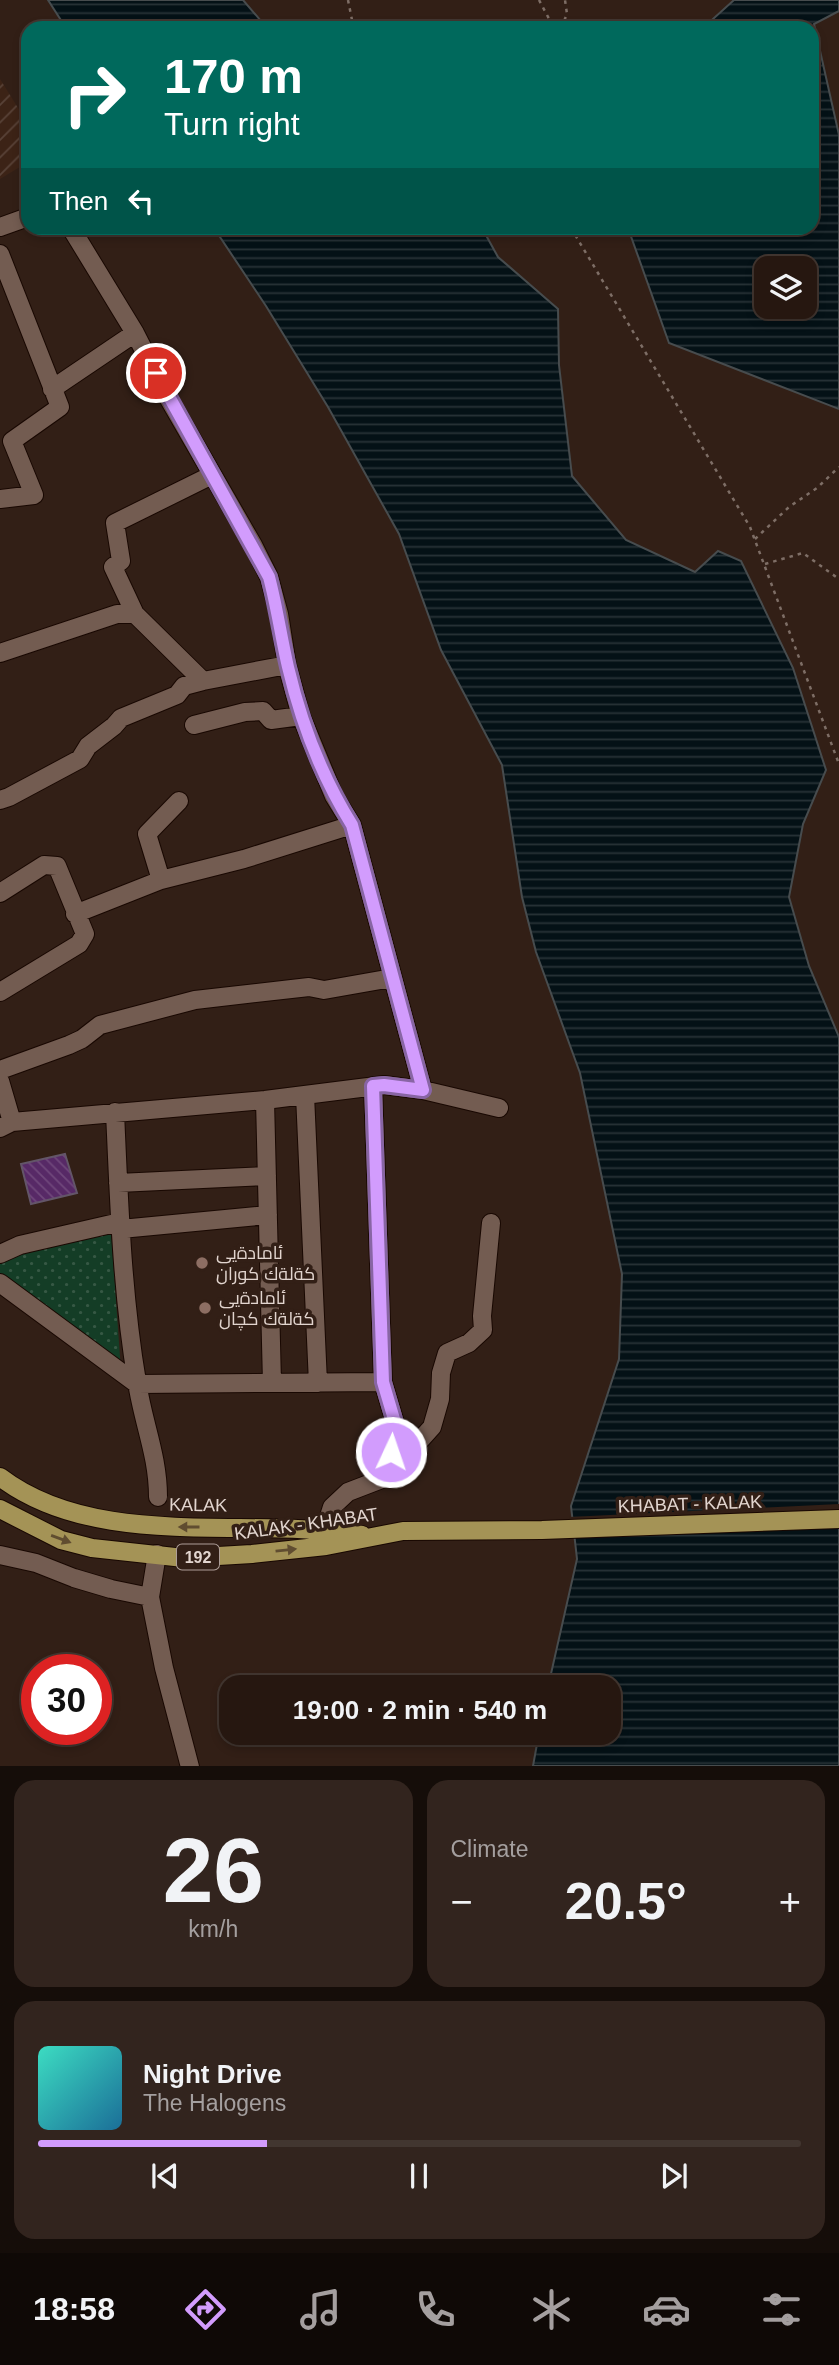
<!DOCTYPE html>
<meta charset="utf-8">
<style>
:root{--surface:#261710;--page:#32241e;--text:#f1f3f6;--muted:#a49f9f;--line:#423630;--accent:#d29cfd}
body{margin:0;font-family:Helvetica,Cairo,sans-serif;background:var(--page);color:var(--text);height:100vh;display:flex;flex-direction:column;font-size:26px;white-space:nowrap}
*{box-sizing:border-box;margin:0}
p{font-size:23px;color:var(--muted)}
.icon{flex:none;width:38px;height:38px;fill:none;stroke:currentColor;stroke-width:2;stroke-linecap:round;stroke-linejoin:round}
.map{position:relative;height:1766px;overflow:hidden}
.details{display:flex;flex-direction:column;gap:14px;padding:14px;background:#150d09;flex:1}
.details>*{flex:none}
.top-card{position:absolute;left:21px;top:21px;width:798px;height:214px;border-radius:21px;box-shadow:0 4px 10px #0003,0 0 0 2px var(--line);background:#00695c;color:#fff;overflow:hidden}
.controls{position:absolute;left:754px;top:256px;display:grid;gap:14px}
.controls a{display:grid;place-items:center;width:63px;height:63px;border-radius:14px;background:var(--surface);box-shadow:0 4px 10px #0003,0 0 0 2px var(--line);font-size:35px}
.speed{position:absolute;left:21px;top:1654px;display:flex;gap:14px;font-size:35px;font-weight:700;text-align:center}
.speed>*{display:grid;place-content:center;width:91px;height:91px;border-radius:50%;background:var(--surface);box-shadow:0 4px 10px #0003,0 0 0 2px var(--line);line-height:1}
.speed .limit{border:10px solid #d22;background:#fff;color:#111}
.pin{position:absolute;display:grid;place-items:center;width:60px;height:60px;color:#fff;margin:-30px;border:4px solid #fff;border-radius:50%;box-shadow:0 2px 7px #0007}
.me{position:absolute;width:77px;margin:-38px;rotate:3deg;stroke-linejoin:round;filter:drop-shadow(0 0 5px #0008)}
.turn{display:flex;align-items:center;gap:24px;height:147px;padding:0 28px;font-size:32px}
.turn .icon{width:91px;height:91px;stroke-width:2.5}
.turn b{display:block;font-size:49px;line-height:60px}
.then{display:flex;align-items:center;height:66px;padding:0 28px;background:#0003;gap:14px;font-size:26px}
.big{font-size:52px;font-weight:700;line-height:1.1}
.details .tile{flex:1;display:flex;flex-direction:column;justify-content:center;gap:10px;min-width:0;padding:0 24px;border-radius:21px;background:var(--page)}
.details .dial{align-items:center;gap:0}
.dial b{font-size:91px;line-height:1}
.song{display:flex;align-items:center;gap:21px}
.cover{width:84px;height:84px;border-radius:10px;background:linear-gradient(135deg,hsl(170 70% 55%),hsl(200 70% 35%))}
.played{height:7px;border-radius:4px;background:linear-gradient(90deg,var(--accent) 30%,var(--line) 30%)}
.keys{display:flex;justify-content:space-around;direction:ltr}
.heat{display:flex;justify-content:space-between;align-items:center;font-size:38px;direction:ltr}
.details .tiles{flex:1;display:grid;gap:14px;grid-template-columns:1fr 1fr}
.tile:last-child{grid-column:span 2}
.trip{position:absolute;left:219px;top:1675px;width:402px;height:70px;border-radius:21px;background:var(--surface);box-shadow:0 4px 10px #0003,0 0 0 2px var(--line);font-weight:700;line-height:70px;text-align:center}
.tab-bar{display:flex;height:112px;justify-content:space-around;align-items:center;background:#0f0906;color:var(--muted)}
.tab-bar .icon{width:49px;height:49px}
.tab-bar .active{color:var(--accent)}
.tab-bar b{font-size:32px;color:var(--text)}
.map>svg:first-child{display:block}
.industrial{fill:url(#industrial-furrows)}
.park{fill:url(#park-dots)}
.water{fill:url(#water-rules);stroke:#474c4e;stroke-width:2;fill-rule:evenodd}
.pier{fill:#321f16}
.building{fill:url(#building-back-hatch);stroke:#635568;stroke-width:2}
.lines{fill:none;stroke-linecap:round;stroke-linejoin:round}
.street-casing{stroke:#190802;stroke-width:20}
.primary-casing{stroke:#190802;stroke-width:20}
.path{stroke:#7e6e66;stroke-width:2.5;stroke-dasharray:3.5 5;stroke-linecap:butt}
.street{stroke:#735c51;stroke-width:18}
.primary{stroke:#a49356;stroke-width:18}
.oneway{fill:#604d30}
.route-casing{stroke:#8865a4;stroke-width:18}
.route{stroke:#d29cfd;stroke-width:12}
.education-dot{fill:#8d6e63;stroke:#321f16;stroke-width:2.5}
.labels{text-anchor:middle;dominant-baseline:central;stroke-width:7;stroke-linejoin:round;paint-order:stroke}
.shield{fill:#321f16;stroke:#ad9e98;stroke-width:2}
.shield-label{font-size:16px;font-weight:bold;fill:#e2d5cf}
.poi-label{font-size:18px;fill:#e2d5cf;stroke:#321f16;text-anchor:start}
.street-label{font-size:18px;fill:#e2d5cf;stroke:#321f16}
</style>
<div class="map">
<svg width="839" height="1767" viewBox="0 0 839 1767">
<defs>
<pattern id="industrial-furrows" width="10" height="10" patternUnits="userSpaceOnUse" patternTransform="scale(1.75)"><rect width="10" height="10" fill="#3c2316"/><path d="M-1 1l2-2M0 10L10 0M9 11l2-2" fill="none" stroke="#584237"/></pattern>
<pattern id="park-dots" width="8" height="8" patternUnits="userSpaceOnUse" patternTransform="scale(1.75)"><rect width="8" height="8" fill="#143d26"/><path d="M2 2h.1M6 6h.1" fill="none" stroke="#365844" stroke-width="1.8" stroke-linecap="round"/></pattern>
<pattern id="water-rules" width="6" height="5" patternUnits="userSpaceOnUse" patternTransform="scale(1.75)"><rect width="6" height="5" fill="#041116"/><path d="M0 2.5h6" fill="none" stroke="#283337"/></pattern>
<pattern id="building-back-hatch" width="6" height="6" patternUnits="userSpaceOnUse" patternTransform="scale(1.75)"><rect width="6" height="6" fill="#572966"/><path d="M-1 5l2 2M0 0l6 6M5-1l2 2" fill="none" stroke="#6f477b"/></pattern>
</defs>
<rect width="100%" height="100%" fill="#321f16"/>
<!-- industrial -->
<path class="industrial" d="M 0,79 L 28,124 L 28,162 L 0,179 Z"/>
<!-- park -->
<path class="park" d="M 111,1230 L 121,1371 L 0,1282 L 0,1264 C 34,1245 73,1238 111,1230 Z"/>
<!-- water -->
<path class="water" d="M 48,0 L 243,0 L 267,28 L 66,28 Z
M 734,0 L 839,0 L 839,11 L 814,24 L 839,135 L 839,409 L 669,343 L 628,228 L 812,228 L 812,28 L 703,28 ZM 766,268 L 805,268 L 805,306 L 766,306 Z
M 214,228 L 482,228 L 498,257 L 558,309 L 559,365 L 572,476 L 626,540 L 695,572 L 718,551 L 741,561 L 793,668 L 826,770 L 803,824 L 789,897 L 809,966 L 839,1037 L 839,1766 L 533,1766 L 539,1733 L 609,1732 L 609,1687 L 548,1687 L 577,1559 L 571,1506 L 619,1359 L 622,1274 L 580,1073 L 536,952 L 522,897 L 502,765 L 441,650 L 399,534 L 328,407 L 266,306 Z"/>
<!-- pier -->
<path class="pier" d="M 839,1504 L 839,1519 L 570,1529 L 569,1517 Z"/>
<!-- building -->
<path class="building" d="M 65,1154 L 77,1193 L 31,1204 L 21,1164 Z"/>
<g class="lines">
<!-- street casing -->
<g class="street-casing">
<path id="street" d="M 0,227 L 28,217
M 71,228 L 135,333 L 166,394 L 253,545 L 269,577 L 279,614 L 287,665 L 301,716 L 334,796 L 352,825 L 423,1090
M 0,254 L 60,407 L 12,441 L 34,495 L 0,499
M 52,389 L 135,333
M 135,614 L 113,567 L 121,561 L 115,523 L 212,475
M 0,653 L 117,614 L 135,614 L 203,681 L 287,665
M 194,725 L 245,712 L 263,711 L 271,720 L 301,716
M 0,800 L 9,797 L 80,759 L 88,746 L 114,726 L 121,718 L 177,695 L 184,686 L 203,681
M 161,880 L 147,834 L 179,801
M 0,893 L 44,865 L 57,866 L 85,934 L 79,944 L 0,992
M 75,914 L 161,880 L 244,859 L 352,825
M 0,1070 L 69,1045 L 82,1039 L 100,1025 L 195,1000 L 309,987 L 324,990 L 392,978
M 0,1081 L 12,1122 L 0,1128
M 305,1095 L 318,1383
M 265,1100 L 272,1383
M 115,1112 C 119,1202 122,1293 137,1382 C 143,1423 158,1455 158,1497
M 12,1122 L 265,1100 L 384,1085 L 423,1090 L 499,1108
M 118,1183 L 267,1176
M 121,1229 L 268,1215
M 0,1254 L 20,1245 L 120,1222
M 0,1283 L 137,1384 L 383,1382
M 387,1477 L 432,1427 L 440,1399 L 441,1373 L 447,1353 L 469,1343 L 483,1330 L 482,1316 L 491,1223
M 325,1529 L 332,1507 L 348,1492 L 387,1477 L 396,1426 L 383,1382 L 373,1086
M 157,1554 L 150,1597 L 164,1668 L 190,1767
M 0,1555 L 36,1563 L 74,1578 L 111,1589 L 150,1597"/>
</g>
<!-- primary casing -->
<g class="primary-casing">
<path id="primary" d="M 0,1477 C 97,1551 247,1516 362,1535
M 0,1509 L 61,1540 L 92,1548 L 184,1558 L 252,1554 L 326,1546 L 403,1531 L 542,1530 L 839,1519"/>
</g>
<!-- path -->
<path class="path" d="M 348,0 L 353,25 L 359,28
M 539,0 L 554,28
M 396,28 L 408,21 L 412,28
M 561,28 L 567,14 L 565,0
M 571,228 L 750,527 L 839,764
M 755,539 L 789,507 L 817,488 L 839,467
M 765,564 L 803,553 L 839,579"/>
<!-- street -->
<use href="#street" class="street"/>
<!-- primary -->
<use href="#primary" class="primary"/>
</g>
<!-- one-way arrows -->
<defs><path id="oneway-solid" d="M-6-.8H1V-3.2L6.5 0L1 3.2V.8H-6Z" transform="scale(1.75)"/></defs>
<g class="oneway">
<use href="#oneway-solid" transform="translate(189 1527) rotate(180)"/>
<use href="#oneway-solid" transform="translate(61 1539) rotate(20)"/>
<use href="#oneway-solid" transform="translate(286 1550) rotate(-6)"/>
</g>
<g class="lines">
<!-- route casing -->
<g class="route-casing">
<path id="route" d="M 156,373 L 269,577 C 277,607 281,637 288,667 C 301,722 322,777 352,825 L 423,1090 L 384,1085 L 373,1086 L 383,1382 L 396,1426 L 391,1452"/>
</g>
<!-- route -->
<use href="#route" class="route"/>
</g>
<!-- markers -->
<g class="education-dot">
<circle cx="202" cy="1263" r="7"/>
<circle cx="205" cy="1308" r="7"/>
</g>
<g class="labels">
<!-- shield labels -->
<rect class="shield" x="177" y="1544.5" width="42" height="25" rx="5"/>
<g class="shield-label">
<text x="198" y="1557">192</text>
</g>
<!-- poi labels -->
<g class="poi-label">
<text x="216" y="1253">ئامادةيى<tspan x="216" dy="21">كةلةك كوران</tspan></text>
<text x="219" y="1298">ئامادةيى<tspan x="219" dy="21">كةلةك كچان</tspan></text>
</g>
<!-- street labels -->
<g class="street-label">
<text transform="translate(690 1504) rotate(-2)">KHABAT - KALAK</text>
<text transform="translate(198 1505) rotate(1)">KALAK</text>
<text transform="translate(306 1524) rotate(-8)">KALAK - KHABAT</text>
</g>
</g>
</svg>
<div class="controls">
<a><svg class="icon" aria-label="layers" viewBox="0 0 24 24"><path d="M12 4l9 5-9 5-9-5zM3 14l9 5 9-5"/></svg></a>
</div>
<div class="speed"><div class="limit">30</div></div>
<div class="pin" style="left:156px;top:373px;background:#d93025"><svg class="icon" aria-label="arrive" viewBox="0 0 24 24"><path d="M6 21V4h12l-3 4 3 4H6"/></svg></div>
<svg class="me" style="left:391px;top:1452px" viewBox="-20 -20 40 40"><circle r="17" fill="#d29cfd" stroke="#fff" stroke-width="3"/><path d="M0-11L8 9 0 5-8 9z" fill="#fff"/></svg>
<div class="trip">19:00 · 2 min · 540 m</div>
<div class="top-card">
<div class="turn"><svg class="icon" aria-label="right" viewBox="0 0 24 24"><path d="M7 20v-9h11M14 6l5 5-5 5"/></svg><div><b>170 m</b>Turn right</div></div>
<div class="then">Then<svg class="icon" aria-label="left" viewBox="0 0 24 24"><path d="M17 20v-9H6M10 6l-5 5 5 5"/></svg></div>
</div>
</div>
<section class="details">
<div class="tiles">
<div class="tile dial"><b>26</b><p>km/h</p></div>
<div class="tile"><p>Climate</p>
<div class="heat"><a>−</a><b class="big">20.5°</b><a>+</a></div>
</div>
<div class="tile">
<div class="song"><i class="cover"></i><div><b>Night Drive</b><p>The Halogens</p></div></div>
<div class="played"></div>
<div class="keys"><svg class="icon" aria-label="previous" viewBox="0 0 24 24"><path d="M18 5L8 12l10 7zM5 5v14"/></svg><svg class="icon" aria-label="pause" viewBox="0 0 24 24"><path d="M8 5v14M16 5v14"/></svg><svg class="icon" aria-label="next" viewBox="0 0 24 24"><path d="M6 5l10 7-10 7zM19 5v14"/></svg></div>
</div>
</div>
</section>
<nav class="tab-bar">
<b>18:58</b>
<svg class="icon active" aria-label="directions" viewBox="0 0 24 24"><path d="M12 3l9 9-9 9-9-9zM9 14v-3h6M13 9l2 2-2 2"/></svg>
<svg class="icon" aria-label="music" viewBox="0 0 24 24"><path d="M9 18V5l10-2v13"/><circle cx="6" cy="18" r="3"/><circle cx="16" cy="16" r="3"/></svg>
<svg class="icon" aria-label="phone" viewBox="0 0 24 24"><path d="M5 4h4l2 5-3 2q2 4 5 5l2-3 5 2v4C11 20 4 13 5 4z"/></svg>
<svg class="icon" aria-label="climate" viewBox="0 0 24 24"><path d="M12 3v18M4 7l16 10M4 17L20 7"/></svg>
<svg class="icon" aria-label="car" viewBox="0 0 24 24"><path d="M5 17H2v-5l4-1 3-4h7l3 4 3 1v5h-3M9 17h6M6 11h13"/><circle cx="7" cy="17" r="2"/><circle cx="17" cy="17" r="2"/></svg>
<svg class="icon" aria-label="filters" viewBox="0 0 24 24"><path d="M4 7h16M4 17h16"/><circle cx="9" cy="7" r="2"/><circle cx="15" cy="17" r="2"/></svg>
</nav>
